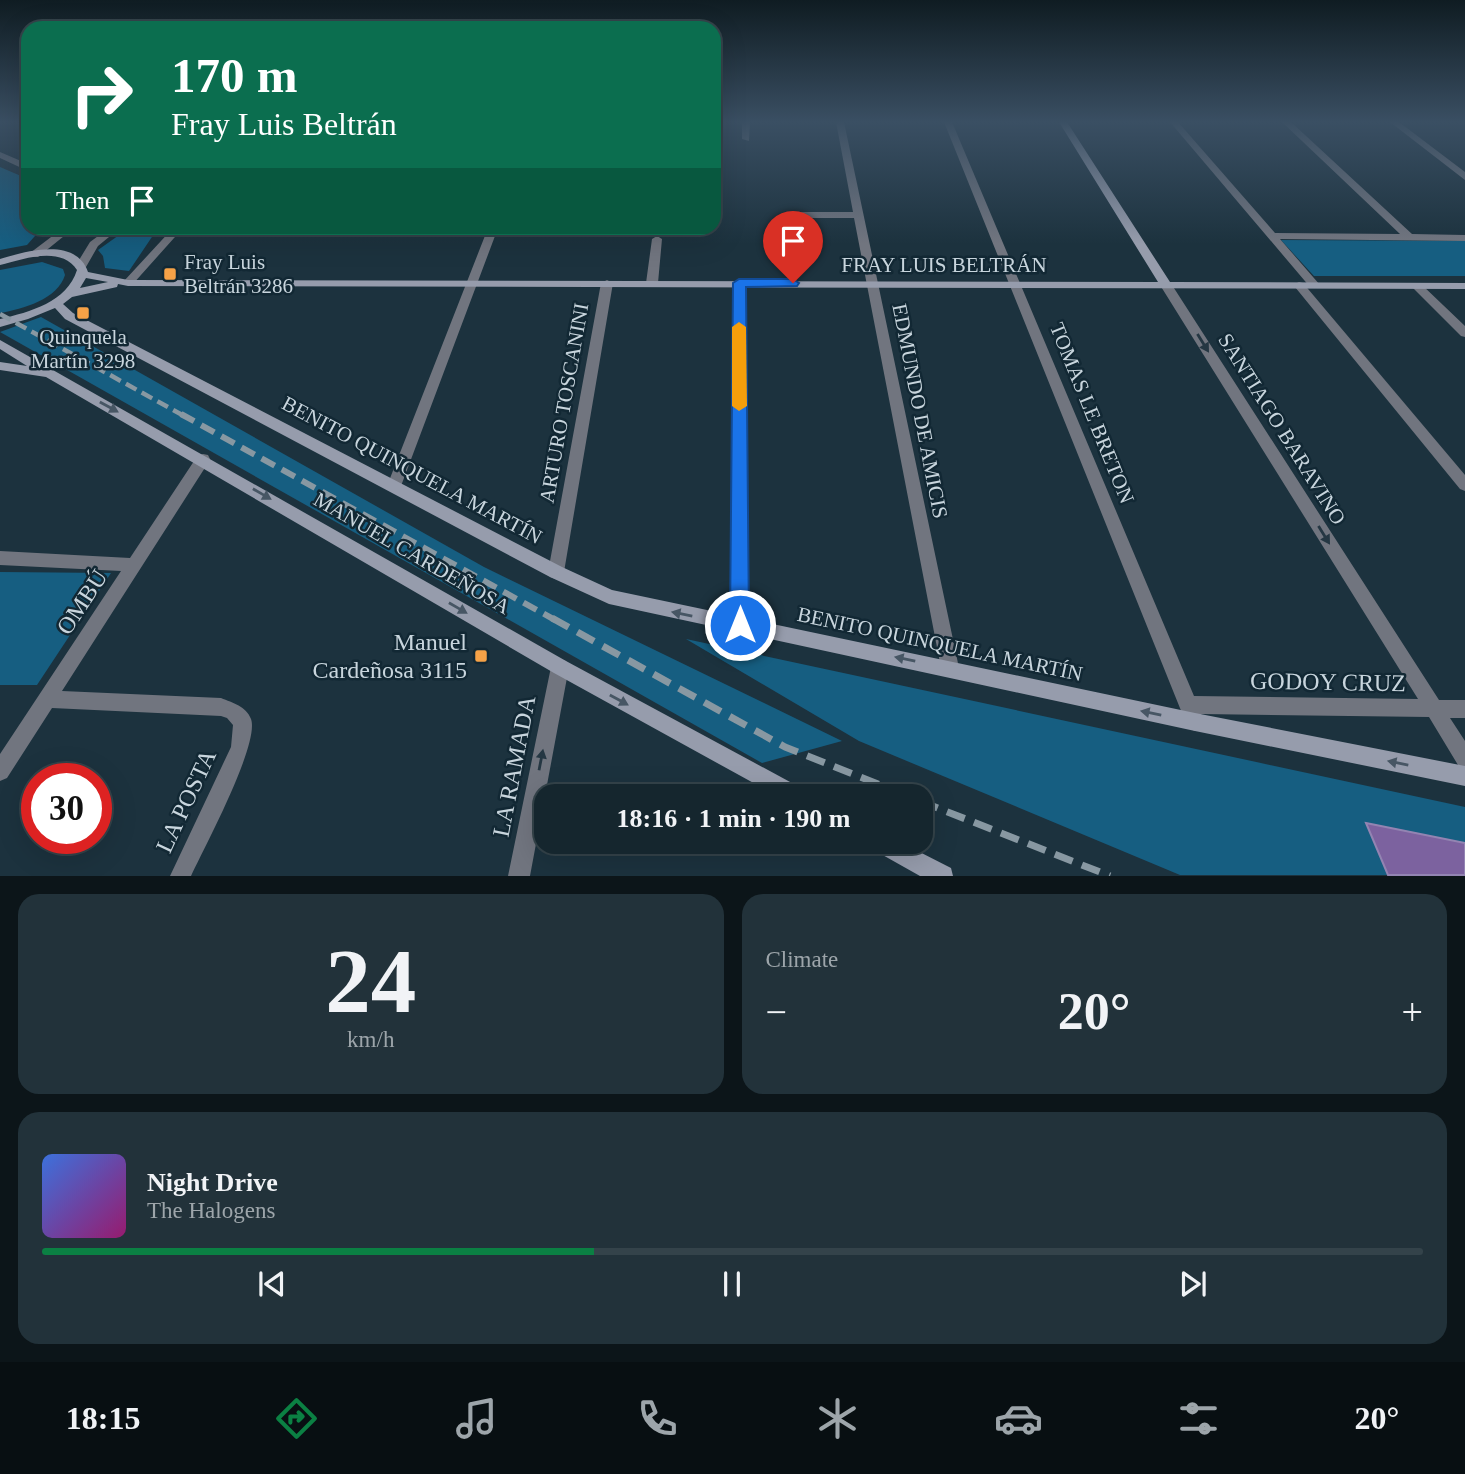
<!DOCTYPE html>
<meta charset="utf-8">
<style>
:root{--surface:#15262e;--page:#22323a;--text:#f1f3f6;--muted:#9da5aa;--line:#34434a;--accent:#0b8043}
body{margin:0;font-family:Georgia,serif;background:var(--page);color:var(--text);height:100vh;display:flex;flex-direction:column;font-size:26px;white-space:nowrap}
*{box-sizing:border-box;margin:0}
p{font-size:23px;color:var(--muted)}
.icon{flex:none;width:38px;height:38px;fill:none;stroke:currentColor;stroke-width:2;stroke-linecap:round;stroke-linejoin:round}
.map{position:relative;height:876px;overflow:hidden}
.side{display:flex;flex-direction:column;gap:18px;padding:18px;background:#0c1519;flex:1}
.side>*{flex:none}
.top-card{position:absolute;left:21px;top:21px;width:700px;height:214px;border-radius:21px;box-shadow:0 7px 28px #0002,0 0 0 2px var(--line);background:#0b6e4f;color:#fff;overflow:hidden}
.speed{position:absolute;left:21px;top:763px;display:flex;gap:14px;font-size:35px;font-weight:700;text-align:center}
.speed>*{display:grid;place-content:center;width:91px;height:91px;border-radius:50%;background:var(--surface);box-shadow:0 7px 28px #0002,0 0 0 2px var(--line);line-height:1}
.speed .limit{border:10px solid #d22;background:#fff;color:#111}
.pin{position:absolute;display:grid;place-items:center;width:60px;height:60px;color:#fff;margin:-72px -30px;border-radius:50% 50% 50% 0;rotate:-45deg;box-shadow:0 0 7px #0007}
.pin .icon{rotate:45deg}
.me{position:absolute;width:77px;margin:-38px;rotate:0deg;stroke-linejoin:round;filter:drop-shadow(0 0 5px #0008)}
.turn{display:flex;align-items:center;gap:24px;height:147px;padding:0 35px;font-size:32px}
.turn .icon{width:91px;height:91px;stroke-width:2.5}
.turn b{display:block;font-size:49px;line-height:60px}
.then{display:flex;align-items:center;height:66px;padding:0 35px;background:#0003;gap:14px;font-size:26px}
.big{font-size:52px;font-weight:700;line-height:1.1}
.side .card{flex:1;display:flex;flex-direction:column;justify-content:center;gap:10px;min-width:0;padding:0 24px;border-radius:21px;background:var(--page)}
.side .dial{align-items:center;gap:0}
.dial b{font-size:91px;line-height:1}
.song{display:flex;align-items:center;gap:21px}
.cover{width:84px;height:84px;border-radius:10px;background:linear-gradient(135deg,hsl(220 70% 55%),hsl(320 70% 35%))}
.played{height:7px;border-radius:4px;background:linear-gradient(90deg,var(--accent) 40%,var(--line) 40%)}
.keys{display:flex;justify-content:space-around;direction:ltr}
.heat{display:flex;justify-content:space-between;align-items:center;font-size:38px;direction:ltr}
.side .tiles{flex:1;display:grid;gap:18px;grid-template-columns:1fr 1fr}
.card:last-child{grid-column:span 2}
.trip{position:absolute;left:534px;top:784px;width:399px;height:70px;border-radius:21px;background:var(--surface);box-shadow:0 7px 28px #0002,0 0 0 2px var(--line);font-weight:700;line-height:70px;text-align:center}
.tabs{display:flex;height:112px;justify-content:space-around;align-items:center;background:#080f12;color:var(--muted)}
.tabs .icon{width:49px;height:49px}
.tabs .selected{color:var(--accent)}
.tabs b{font-size:32px;color:var(--text)}
.map>svg:first-child{display:block}
.green{fill:#165e81}
.water{fill:#7c629f;stroke:#9384b2;stroke-width:2}
.lines{fill:none;stroke-linecap:round;stroke-linejoin:round}
.minor{fill:#71757f;fill-rule:evenodd}
.secondary{fill:#969cac;fill-rule:evenodd}
.rail-far2{stroke:#8898a2;stroke-width:4.5;stroke-dasharray:12 6;stroke-linecap:butt}
.rail-far1{stroke:#8898a2;stroke-width:6;stroke-dasharray:15 8;stroke-linecap:butt}
.rail{stroke:#8898a2;stroke-width:7;stroke-dasharray:19 10;stroke-linecap:butt}
.oneway{fill:#253743}
.oneway2{fill:#475664}
.route{fill:#1a73e8;stroke:#114b97;stroke-width:2}
.slow{fill:#f59e0b}
.poi-dot{fill:#f6a247;stroke:#122834;stroke-width:2.5}
.labels{text-anchor:middle;dominant-baseline:central;stroke-width:5;stroke-linejoin:round;paint-order:stroke}
.poi-label{font-size:21px;fill:#c8d5dd;stroke:#122834;text-anchor:start}
.street-label{font-size:21px;fill:#c8d5dd;stroke:#122834}
.near-street-label{font-size:24px;fill:#c8d5dd;stroke:#122834}
.near-poi-label{font-size:24px;fill:#c8d5dd;stroke:#122834;text-anchor:end}
</style>
<div class="map">
<svg width="1465" height="876" viewBox="0 0 1465 876">
<rect width="100%" height="100%" fill="#1c323e"/>
<!-- green -->
<path class="green" d="M 0,167 L 28,179 L 28,228 L 42,228 L 27,245 L 0,250 Z
M 129,228 L 158,228 L 129,271 L 105,268 L 103,256 L 98,250 Z
M 1281,240 L 1465,241 L 1465,276 L 1314,276 Z
M 42,262 L 63,269 L 65,275 C 58,299 23,309 0,313 L 0,270 Z
M 41,317 L 484,567 L 842,741 L 762,763 L 0,332 Z
M 0,572 L 111,573 L 37,685 L 0,685 Z
M 686,639 L 1465,807 L 1465,875 L 1180,875 L 859,741 Z"/>
<!-- water -->
<path class="water" d="M 1366,823 L 1465,843 L 1465,875 L 1388,875 Z"/>
<g class="lines">
<!-- minor -->
<path class="minor" d="M 742,122 L 750,122 L 749,141 L 742,139 Z
M 836,122 L 844,122 L 959,668 L 956,674 L 950,676 L 944,674 L 941,668 L 854,218 L 789,218 L 784,215 L 789,212 L 853,212 Z
M 944,122 L 952,122 L 1194,696 L 1418,699 L 1160,285 L 1166,282 L 1172,285 L 1439,700 L 1465,700 L 1465,718 L 1450,718 L 1465,741 L 1465,768 L 1458,765 L 1429,717 L 1201,714 L 1204,722 L 1202,728 L 1195,731 L 1188,728 Z
M 1170,122 L 1178,122 L 1275,233 L 1400,234 L 1282,122 L 1291,122 L 1412,234 L 1465,235 L 1465,241 L 1280,239 L 1320,285 L 1314,288 L 1310,287 Z
M 1390,122 L 1399,122 L 1465,172 L 1465,180 Z
M 0,152 L 28,164 L 28,171 L 0,158 Z
M 63,228 L 74,228 L 38,257 L 30,257 L 30,253 Z
M 109,228 L 120,228 L 98,246 L 86,267 L 78,267 L 76,265 L 90,242 Z
M 173,228 L 183,228 L 132,285 L 124,285 L 124,281 Z
M 488,228 L 498,228 L 401,486 L 399,490 L 389,490 L 387,486 Z
M 657,236 L 662,239 L 658,283 L 652,286 L 646,283 L 652,239 Z
M 607,280 L 613,283 L 564,572 L 562,577 L 556,579 L 550,577 L 548,572 L 601,283 Z
M 739,280 L 745,283 L 749,625 L 746,630 L 740,633 L 734,630 L 731,625 L 733,283 Z
M 1299,282 L 1303,283 L 1465,475 L 1465,491 L 1460,489 L 1295,287 L 1293,285 Z
M 1417,283 L 1421,284 L 1465,326 L 1465,337 L 1461,336 L 1411,286 Z
M 203,454 L 208,455 L 210,459 L 208,463 L 62,691 L 221,698 C 233,703 246,706 251,719 C 260,744 204,848 191,876 L 170,876 L 231,747 L 233,725 L 227,718 L 221,716 L 52,708 L 7,778 L 0,781 L 0,754 L 121,571 L 0,565 L 0,551 L 130,558 L 198,455 Z
M 560,659 L 566,661 L 569,667 L 530,876 L 508,876 L 551,667 L 554,661 Z"/>
<!-- secondary -->
<path class="secondary" d="M 1059,122 L 1067,122 L 1170,282 L 1465,283 L 1465,289 L 128,286 L 118,284 L 117,287 L 72,297 L 63,304 L 73,313 L 562,567 L 612,590 L 1195,713 L 1465,766 L 1465,786 L 1195,731 L 609,604 L 550,577 L 65,319 L 55,308 L 28,319 L 0,327 L 0,319 C 30,312 67,302 77,270 C 61,245 23,259 0,265 L 0,259 C 27,251 76,237 88,272 L 128,280 L 1158,282 ZM 86,278 L 108,282 L 80,288 Z
M 0,340 L 566,661 L 803,789 L 806,796 L 777,796 L 554,673 L 46,377 L 0,370 L 0,362 L 27,366 L 0,349 Z
M 869,842 L 900,842 L 951,868 L 953,876 L 920,876 L 872,849 Z"/>
<!-- rail-far2 -->
<path class="rail-far2" d="M 0,314 L 184,416"/>
<!-- rail-far1 -->
<path class="rail-far1" d="M 181,414 L 555,620"/>
<!-- rail -->
<path class="rail" d="M 552,618 L 785,747 L 908,796
M 920,801 L 1110,876"/>
</g>
<!-- one-way arrows -->
<defs><path id="oneway-solid" d="M-6-.8H1V-3.2L6.5 0L1 3.2V.8H-6Z" transform="scale(1.75)"/></defs>
<g class="oneway">
<use href="#oneway-solid" transform="translate(1203 343) rotate(58)"/>
<use href="#oneway-solid" transform="translate(1324 535) rotate(58)"/>
<use href="#oneway-solid" transform="translate(541 760) rotate(-79)"/>
</g>
<g class="oneway2">
<use href="#oneway-solid" transform="translate(109 407) rotate(29)"/>
<use href="#oneway-solid" transform="translate(262 494) rotate(30)"/>
<use href="#oneway-solid" transform="translate(458 608) rotate(30)"/>
<use href="#oneway-solid" transform="translate(682 614) rotate(-169)"/>
<use href="#oneway-solid" transform="translate(905 659) rotate(-168)"/>
<use href="#oneway-solid" transform="translate(619 700) rotate(29)"/>
<use href="#oneway-solid" transform="translate(1151 713) rotate(-168)"/>
<use href="#oneway-solid" transform="translate(1398 763) rotate(-169)"/>
</g>
<!-- sky -->
<linearGradient id="sky" x2="0" y2="1"><stop stop-color="#0f1c22"/><stop offset="0.5" stop-color="#3a4f63"/><stop offset="1" stop-color="#3a4f63" stop-opacity="0"/></linearGradient>
<rect width="1465" height="244" fill="url(#sky)"/>
<!-- route -->
<path class="route" d="M 793,279 L 799,283 L 797,286 L 746,287 L 749,625 L 747,631 L 740,634 L 733,631 L 730,625 L 733,283 L 739,279 Z"/>
<!-- slow -->
<path class="slow" d="M 739,322 L 746,327 L 747,406 L 739,411 L 732,406 L 732,327 Z"/>
<!-- markers -->
<g class="poi-dot">
<rect x="163" y="267" width="14" height="14" rx="3.5"/>
<rect x="76" y="306" width="14" height="14" rx="3.5"/>
<rect x="474" y="649" width="14" height="14" rx="3.5"/>
</g>
<g class="labels">
<!-- poi labels -->
<g class="poi-label">
<text x="184" y="262">Fray Luis<tspan x="184" dy="24">Beltrán 3286</tspan></text>
<text x="83" y="337" text-anchor="middle">Quinquela<tspan x="83" dy="24">Martín 3298</tspan></text>
</g>
<!-- street labels -->
<g class="street-label">
<text x="944" y="265">FRAY LUIS BELTRÁN</text>
<text transform="translate(564 403) rotate(-80)">ARTURO TOSCANINI</text>
<text transform="translate(920 411) rotate(79)">EDMUNDO DE AMICIS</text>
<text transform="translate(1092 413) rotate(68)">TOMAS LE BRETON</text>
<text transform="translate(1282 429) rotate(58)">SANTIAGO BARAVINO</text>
<text transform="translate(412 470) rotate(28)">BENITO QUINQUELA MARTÍN</text>
<text transform="translate(412 553) rotate(30)">MANUEL CARDEÑOSA</text>
<text transform="translate(940 644) rotate(12)">BENITO QUINQUELA MARTÍN</text>
</g>
<!-- near-street labels -->
<g class="near-street-label">
<text transform="translate(82 602) rotate(-57)">OMBÚ</text>
<text transform="translate(1328 682) rotate(1)">GODOY CRUZ</text>
<text transform="translate(514 766) rotate(-79)">LA RAMADA</text>
<text transform="translate(186 801) rotate(-65)">LA POSTA</text>
</g>
<!-- near-poi labels -->
<g class="near-poi-label">
<text x="467" y="642">Manuel<tspan x="467" dy="28">Cardeñosa 3115</tspan></text>
</g>
</g>
</svg>
<div class="speed"><div class="limit">30</div></div>
<div class="pin" style="left:793px;top:283px;background:#d93025"><svg class="icon" aria-label="arrive" viewBox="0 0 24 24"><path d="M6 21V4h12l-3 4 3 4H6"/></svg></div>
<svg class="me" style="left:740px;top:625px" viewBox="-20 -20 40 40"><circle r="17" fill="#1a73e8" stroke="#fff" stroke-width="3"/><path d="M0-11L8 9 0 5-8 9z" fill="#fff"/></svg>
<div class="trip">18:16 · 1 min · 190 m</div>
<div class="top-card">
<div class="turn"><svg class="icon" aria-label="right" viewBox="0 0 24 24"><path d="M7 20v-9h11M14 6l5 5-5 5"/></svg><div><b>170 m</b>Fray Luis Beltrán</div></div>
<div class="then">Then<svg class="icon" aria-label="arrive" viewBox="0 0 24 24"><path d="M6 21V4h12l-3 4 3 4H6"/></svg></div>
</div>
</div>
<section class="side">
<div class="tiles">
<div class="card dial"><b>24</b><p>km/h</p></div>
<div class="card"><p>Climate</p>
<div class="heat"><a>−</a><b class="big">20°</b><a>+</a></div>
</div>
<div class="card">
<div class="song"><i class="cover"></i><div><b>Night Drive</b><p>The Halogens</p></div></div>
<div class="played"></div>
<div class="keys"><svg class="icon" aria-label="previous" viewBox="0 0 24 24"><path d="M18 5L8 12l10 7zM5 5v14"/></svg><svg class="icon" aria-label="pause" viewBox="0 0 24 24"><path d="M8 5v14M16 5v14"/></svg><svg class="icon" aria-label="next" viewBox="0 0 24 24"><path d="M6 5l10 7-10 7zM19 5v14"/></svg></div>
</div>
</div>
</section>
<nav class="tabs">
<b>18:15</b>
<svg class="icon selected" aria-label="directions" viewBox="0 0 24 24"><path d="M12 3l9 9-9 9-9-9zM9 14v-3h6M13 9l2 2-2 2"/></svg>
<svg class="icon" aria-label="music" viewBox="0 0 24 24"><path d="M9 18V5l10-2v13"/><circle cx="6" cy="18" r="3"/><circle cx="16" cy="16" r="3"/></svg>
<svg class="icon" aria-label="phone" viewBox="0 0 24 24"><path d="M5 4h4l2 5-3 2q2 4 5 5l2-3 5 2v4C11 20 4 13 5 4z"/></svg>
<svg class="icon" aria-label="climate" viewBox="0 0 24 24"><path d="M12 3v18M4 7l16 10M4 17L20 7"/></svg>
<svg class="icon" aria-label="car" viewBox="0 0 24 24"><path d="M5 17H2v-5l4-1 3-4h7l3 4 3 1v5h-3M9 17h6M6 11h13"/><circle cx="7" cy="17" r="2"/><circle cx="17" cy="17" r="2"/></svg>
<svg class="icon" aria-label="filters" viewBox="0 0 24 24"><path d="M4 7h16M4 17h16"/><circle cx="9" cy="7" r="2"/><circle cx="15" cy="17" r="2"/></svg>
<b>20°</b>
</nav>
